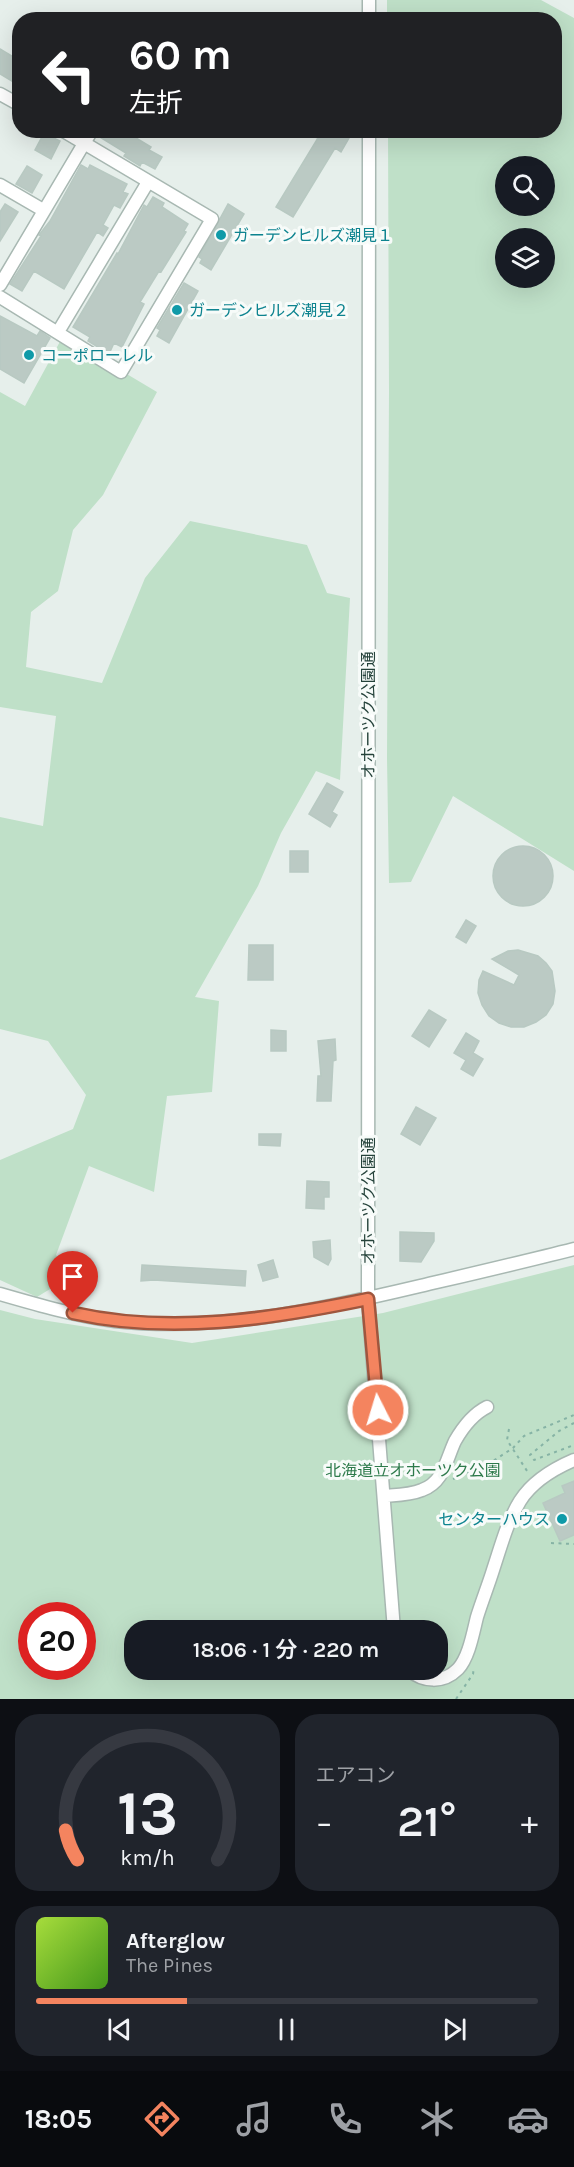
<!DOCTYPE html>
<html lang="ja">
<meta charset="utf-8">
<style>
:root{--surface:#171b24;--page:#20242c;--text:#f1f3f6;--muted:#9ea1a6;--line:#363941;--accent:#f4845f}
body{margin:0;font-family:Karla,"Noto Sans JP",sans-serif;background:var(--page);color:var(--text);height:100vh;display:flex;flex-direction:column;font-size:22px;white-space:nowrap}
*{box-sizing:border-box;margin:0}
p{font-size:20px;color:var(--muted)}
.icon{flex:none;width:33px;height:33px;fill:none;stroke:currentColor;stroke-width:2;stroke-linecap:round;stroke-linejoin:round}
.map{position:relative;height:1699px;overflow:hidden}
.sheet{display:flex;flex-direction:column;gap:15px;padding:15px;background:#0d0f14;flex:1}
.sheet>*{flex:none}
.banner{position:absolute;left:12px;top:12px;width:550px;height:126px;border-radius:24px;box-shadow:0 6px 24px #0002;background:#202124;color:#fff;overflow:hidden}
.fabs{position:absolute;left:495px;top:156px;display:grid;gap:12px}
.fabs a{display:grid;place-items:center;width:60px;height:60px;border-radius:50%;background:var(--surface);box-shadow:0 6px 24px #0002;font-size:30px}
.speed{position:absolute;left:18px;top:1602px;display:flex;gap:12px;font-size:30px;font-weight:700;text-align:center}
.speed>*{display:grid;place-content:center;width:78px;height:78px;border-radius:50%;background:var(--surface);box-shadow:0 6px 24px #0002;line-height:1}
.speed .limit{border:9px solid #d22;background:#fff;color:#111}
.pin{position:absolute;display:grid;place-items:center;width:51px;height:51px;color:#fff;margin:-62px -26px;border-radius:50% 50% 50% 0;rotate:-45deg;box-shadow:0 0 6px #0007}
.pin .icon{rotate:45deg}
.me{position:absolute;width:66px;margin:-33px;rotate:355deg;stroke-linejoin:round;filter:drop-shadow(0 0 4px #0008)}
.turn{display:flex;align-items:center;gap:21px;height:126px;padding:0 18px;font-size:27px}
.turn .icon{width:78px;height:78px;stroke-width:2.5}
.turn b{display:block;font-size:42px;line-height:51px}
.big{font-size:45px;font-weight:600;line-height:1.1}
.sheet .card{flex:1;display:flex;flex-direction:column;justify-content:center;gap:9px;min-width:0;padding:0 21px;border-radius:24px;background:var(--page)}
.sheet .dial{align-items:center;gap:0}
.dial svg{height:156px;overflow:visible;fill:none;stroke:var(--line);stroke-width:7;stroke-linecap:round;text-anchor:middle}
.dial text{fill:var(--text);stroke:none}
.song{display:flex;align-items:center;gap:18px}
.cover{width:72px;height:72px;border-radius:9px;background:linear-gradient(135deg,hsl(80 70% 55%),hsl(100 70% 35%))}
.played{height:6px;border-radius:3px;background:linear-gradient(90deg,var(--accent) 30%,var(--line) 30%)}
.keys{display:flex;justify-content:space-around;direction:ltr}
.heat{display:flex;justify-content:space-between;align-items:center;font-size:33px;direction:ltr}
.sheet .tiles{flex:1;display:grid;gap:15px;grid-template-columns:1fr 1fr}
.card:last-child{grid-column:span 2}
.trip{position:absolute;left:124px;top:1620px;width:324px;height:60px;border-radius:24px;background:var(--surface);box-shadow:0 6px 24px #0002;font-weight:600;line-height:60px;text-align:center}
.tabs{display:flex;height:96px;justify-content:space-around;align-items:center;background:#090b0e;color:var(--muted)}
.tabs .icon{width:42px;height:42px}
.tabs .active{color:var(--accent)}
.tabs b{font-size:27px;color:var(--text)}
.map>svg:first-child{display:block}
.green{fill:#bfe0c8;fill-rule:evenodd}
.building{fill:#bbcac4;stroke:#b8c9c2;stroke-width:1.5}
.lines{fill:none;stroke-linecap:round;stroke-linejoin:round}
.minor-casing{stroke:#a8b8b2;stroke-width:15}
.path{stroke:#86b3a5;stroke-width:2;stroke-dasharray:3 4.5;stroke-linecap:butt}
.minor{stroke:#fff;stroke-width:12}
.route-casing{stroke:#9f563e;stroke-width:15}
.route{stroke:#f4845f;stroke-width:10}
.culture-dot{fill:#0f9aa8;stroke:#f7fbf9;stroke-width:2}
.labels{text-anchor:middle;dominant-baseline:central;stroke-width:6;stroke-linejoin:round;paint-order:stroke}
.culture-label{font-size:16px;fill:#0d838f;stroke:#f7fbf9;text-anchor:start}
.street-label{font-size:16px;fill:#24423a;stroke:#f7fbf9}
.park-label{font-size:16px;fill:#2d7a4b;stroke:#f7fbf9}
</style>
<div class="map">
<svg width="574" height="1699" viewBox="0 0 574 1699">
<rect width="100%" height="100%" fill="#e6efeb"/>
<!-- green -->
<path class="green" d="M 387,0 L 541,0 L 574,18 L 574,871 L 453,796 L 411,882 L 389,883 L 387,758 L 389,392 L 388,131 L 555,130 L 555,20 L 387,19 ZM 506,166 L 544,166 L 544,206 L 506,206 ZM 506,238 L 544,238 L 544,278 L 506,278 Z
M 63,336 L 157,392 L 103,495 L 73,530 L 58,591 L 31,612 L 26,667 L 102,683 L 145,578 L 190,521 L 307,545 L 327,593 L 350,598 L 340,780 L 316,771 L 281,833 L 258,886 L 195,997 L 219,1001 L 212,1092 L 167,1096 L 154,1192 L 89,1166 L 56,1255 L 73,1275 L 37,1297 L 0,1280 L 0,1160 L 73,1129 L 86,1095 L 48,1041 L 0,1029 L 0,817 L 43,826 L 56,716 L 0,707 L 0,392 L 25,406 Z
M 574,1265 L 574,1699 L 0,1699 L 0,1310 L 35,1319 L 192,1343 L 383,1313 ZM 32,1616 L 82,1616 L 82,1666 L 32,1666 ZM 135,1630 L 438,1630 L 438,1670 L 135,1670 Z"/>
<!-- building -->
<path class="building" d="M 0,49 L 20,61 L 20,86 L 0,74 Z
M 100,130 L 123,130 L 151,147 L 149,150 L 162,157 L 155,169 L 142,162 L 140,166 L 124,156 L 126,153 L 98,136 Z
M 319,130 L 336,130 L 349,138 L 341,152 L 335,148 L 293,217 L 276,207 L 318,138 L 315,137 Z
M 44,133 L 60,141 L 51,159 L 35,150 Z
M 81,165 L 88,169 L 90,165 L 127,184 L 123,192 L 128,194 L 120,208 L 114,205 L 103,225 L 108,228 L 103,236 L 97,232 L 64,289 L 34,271 L 22,291 L 10,284 L 41,236 L 39,235 L 50,221 Z
M 27,166 L 42,175 L 32,193 L 16,184 Z
M 153,197 L 164,203 L 162,207 L 188,224 L 184,231 L 186,232 L 161,272 L 159,271 L 140,302 L 144,304 L 122,347 L 114,343 L 109,354 L 88,341 L 90,337 L 73,327 L 117,253 L 118,254 L 144,205 L 147,207 Z
M 5,204 L 18,212 L 0,241 L 0,212 Z
M 228,204 L 244,214 L 211,270 L 200,263 L 202,259 L 199,257 Z
M 184,283 L 198,291 L 169,343 L 157,336 L 160,330 L 157,328 Z
M 0,316 L 37,336 L 40,331 L 50,338 L 24,383 L 0,369 Z
M 327,783 L 343,792 L 332,812 L 337,815 L 330,827 L 309,814 Z
M493 876a30 30 0 1 1 60 0a30 30 0 1 1-60 0Z
M 290,851 L 308,851 L 308,872 L 290,872 Z
M 466,920 L 476,926 L 466,943 L 456,937 Z
M 249,945 L 273,945 L 273,980 L 248,980 Z
M 518,950 L 538,956 L 546,963 L 552,971 L 555,991 L 553,1004 L 546,1015 L 536,1022 L 524,1027 L 511,1027 L 499,1023 L 489,1016 L 482,1005 L 478,993 L 479,980 L 483,971 L 514,985 L 519,975 L 492,959 L 508,951 Z
M 429,1010 L 446,1020 L 429,1047 L 412,1036 Z
M 271,1030 L 286,1031 L 286,1051 L 271,1051 Z
M 466,1033 L 479,1041 L 473,1053 L 483,1059 L 473,1076 L 461,1069 L 466,1060 L 454,1053 Z
M 335,1039 L 336,1060 L 333,1061 L 331,1101 L 317,1101 L 318,1076 L 321,1076 L 318,1041 Z
M 416,1107 L 436,1118 L 420,1145 L 401,1134 Z
M 259,1134 L 281,1134 L 280,1146 L 259,1145 Z
M 307,1181 L 329,1182 L 329,1197 L 324,1197 L 324,1209 L 306,1208 Z
M 400,1232 L 434,1233 L 434,1241 L 421,1262 L 400,1261 Z
M 330,1240 L 331,1259 L 328,1265 L 314,1257 L 313,1242 Z
M 273,1260 L 278,1277 L 263,1281 L 258,1265 Z
M 142,1265 L 246,1271 L 245,1286 L 154,1280 L 141,1281 Z
M 574,1481 L 574,1535 L 560,1541 L 543,1503 L 565,1493 L 562,1486 Z"/>
<g class="lines">
<!-- minor casing -->
<g class="minor-casing">
<path id="minor" d="M 369,20 L 369,0
M 0,94 L 20,105
M 369,130 L 368,1299 L 394,1630
M 0,185 L 43,210
M 0,285 L 92,130
M 0,297 L 121,372 L 212,219 L 62,130
M 58,332 L 148,182
M 0,1294 C 38,1305 76,1316 115,1321 C 219,1332 319,1310 420,1286 C 471,1274 523,1262 574,1249
M 384,1496 C 397,1495 410,1495 422,1490 C 444,1482 446,1460 455,1441 C 463,1427 473,1414 487,1407
M 409,1670 C 423,1682 443,1684 458,1669 C 469,1657 473,1633 477,1617 C 482,1601 488,1586 493,1570 C 501,1546 507,1522 520,1501 C 532,1482 553,1469 574,1460"/>
</g>
<!-- path -->
<path class="path" d="M 574,1423 L 559,1431 L 530,1455 L 534,1460 L 574,1445
M 509,1429 L 507,1440 L 529,1474
M 453,1479 L 490,1463 L 513,1448 L 524,1436 L 574,1415
M 551,1543 L 574,1544
M 456,1699 L 473,1674 L 474,1667"/>
<!-- minor -->
<use href="#minor" class="minor"/>
</g>
<g class="lines">
<!-- route casing -->
<g class="route-casing">
<path id="route" d="M 73,1313 C 171,1335 271,1319 368,1299 L 378,1410"/>
</g>
<!-- route -->
<use href="#route" class="route"/>
</g>
<!-- markers -->
<g class="culture-dot">
<circle cx="221" cy="235" r="6"/>
<circle cx="177" cy="310" r="6"/>
<circle cx="29" cy="355" r="6"/>
<circle cx="562" cy="1519" r="6"/>
</g>
<g class="labels">
<!-- culture labels -->
<g class="culture-label">
<text x="233" y="235">ガーデンヒルズ潮見１</text>
<text x="189" y="310">ガーデンヒルズ潮見２</text>
<text x="41" y="355">コーポローレル</text>
<text x="550" y="1519" text-anchor="end">センターハウス</text>
</g>
<!-- street labels -->
<g class="street-label">
<text transform="translate(368 715) rotate(-90)">オホーツク公園通</text>
<text transform="translate(368 1201) rotate(-90)">オホーツク公園通</text>
</g>
<!-- park labels -->
<g class="park-label">
<text x="413" y="1470">北海道立オホーツク公園</text>
</g>
</g>
</svg>
<div class="fabs">
<a><svg class="icon" aria-label="search" viewBox="0 0 24 24"><circle cx="10" cy="10" r="6"/><path d="M15 15l6 6"/></svg></a>
<a><svg class="icon" aria-label="layers" viewBox="0 0 24 24"><path d="M12 4l9 5-9 5-9-5zM3 14l9 5 9-5"/></svg></a>
</div>
<div class="speed"><div class="limit">20</div></div>
<div class="pin" style="left:73px;top:1313px;background:#d93025"><svg class="icon" aria-label="arrive" viewBox="0 0 24 24"><path d="M6 21V4h12l-3 4 3 4H6"/></svg></div>
<svg class="me" style="left:378px;top:1410px" viewBox="-20 -20 40 40"><circle r="17" fill="#f4845f" stroke="#fff" stroke-width="3"/><path d="M0-11L8 9 0 5-8 9z" fill="#fff"/></svg>
<div class="trip">18:06 · 1 分 · 220 m</div>
<div class="banner">
<div class="turn"><svg class="icon" aria-label="left" viewBox="0 0 24 24"><path d="M17 20v-9H6M10 6l-5 5 5 5"/></svg><div><b>60 m</b>左折</div></div>
</div>
</div>
<section class="sheet">
<div class="tiles">
<div class="card dial"><svg viewBox="0 0 100 80">
<path d="M14 69A42 42 0 1 1 86 69"/>
<path d="M14 69A42 42 0 0 1 8 54" stroke="#f4845f"/>
<text x="50" y="56" font-size="32" font-weight="700">13</text>
<text x="50" y="72" font-size="11">km/h</text>
</svg></div>
<div class="card"><p>エアコン</p>
<div class="heat"><a>−</a><b class="big">21°</b><a>+</a></div>
</div>
<div class="card">
<div class="song"><i class="cover"></i><div><b>Afterglow</b><p>The Pines</p></div></div>
<div class="played"></div>
<div class="keys"><svg class="icon" aria-label="previous" viewBox="0 0 24 24"><path d="M18 5L8 12l10 7zM5 5v14"/></svg><svg class="icon" aria-label="pause" viewBox="0 0 24 24"><path d="M8 5v14M16 5v14"/></svg><svg class="icon" aria-label="next" viewBox="0 0 24 24"><path d="M6 5l10 7-10 7zM19 5v14"/></svg></div>
</div>
</div>
</section>
<nav class="tabs">
<b>18:05</b>
<svg class="icon active" aria-label="directions" viewBox="0 0 24 24"><path d="M12 3l9 9-9 9-9-9zM9 14v-3h6M13 9l2 2-2 2"/></svg>
<svg class="icon" aria-label="music" viewBox="0 0 24 24"><path d="M9 18V5l10-2v13"/><circle cx="6" cy="18" r="3"/><circle cx="16" cy="16" r="3"/></svg>
<svg class="icon" aria-label="phone" viewBox="0 0 24 24"><path d="M5 4h4l2 5-3 2q2 4 5 5l2-3 5 2v4C11 20 4 13 5 4z"/></svg>
<svg class="icon" aria-label="climate" viewBox="0 0 24 24"><path d="M12 3v18M4 7l16 10M4 17L20 7"/></svg>
<svg class="icon" aria-label="car" viewBox="0 0 24 24"><path d="M5 17H2v-5l4-1 3-4h7l3 4 3 1v5h-3M9 17h6M6 11h13"/><circle cx="7" cy="17" r="2"/><circle cx="17" cy="17" r="2"/></svg>
</nav>
